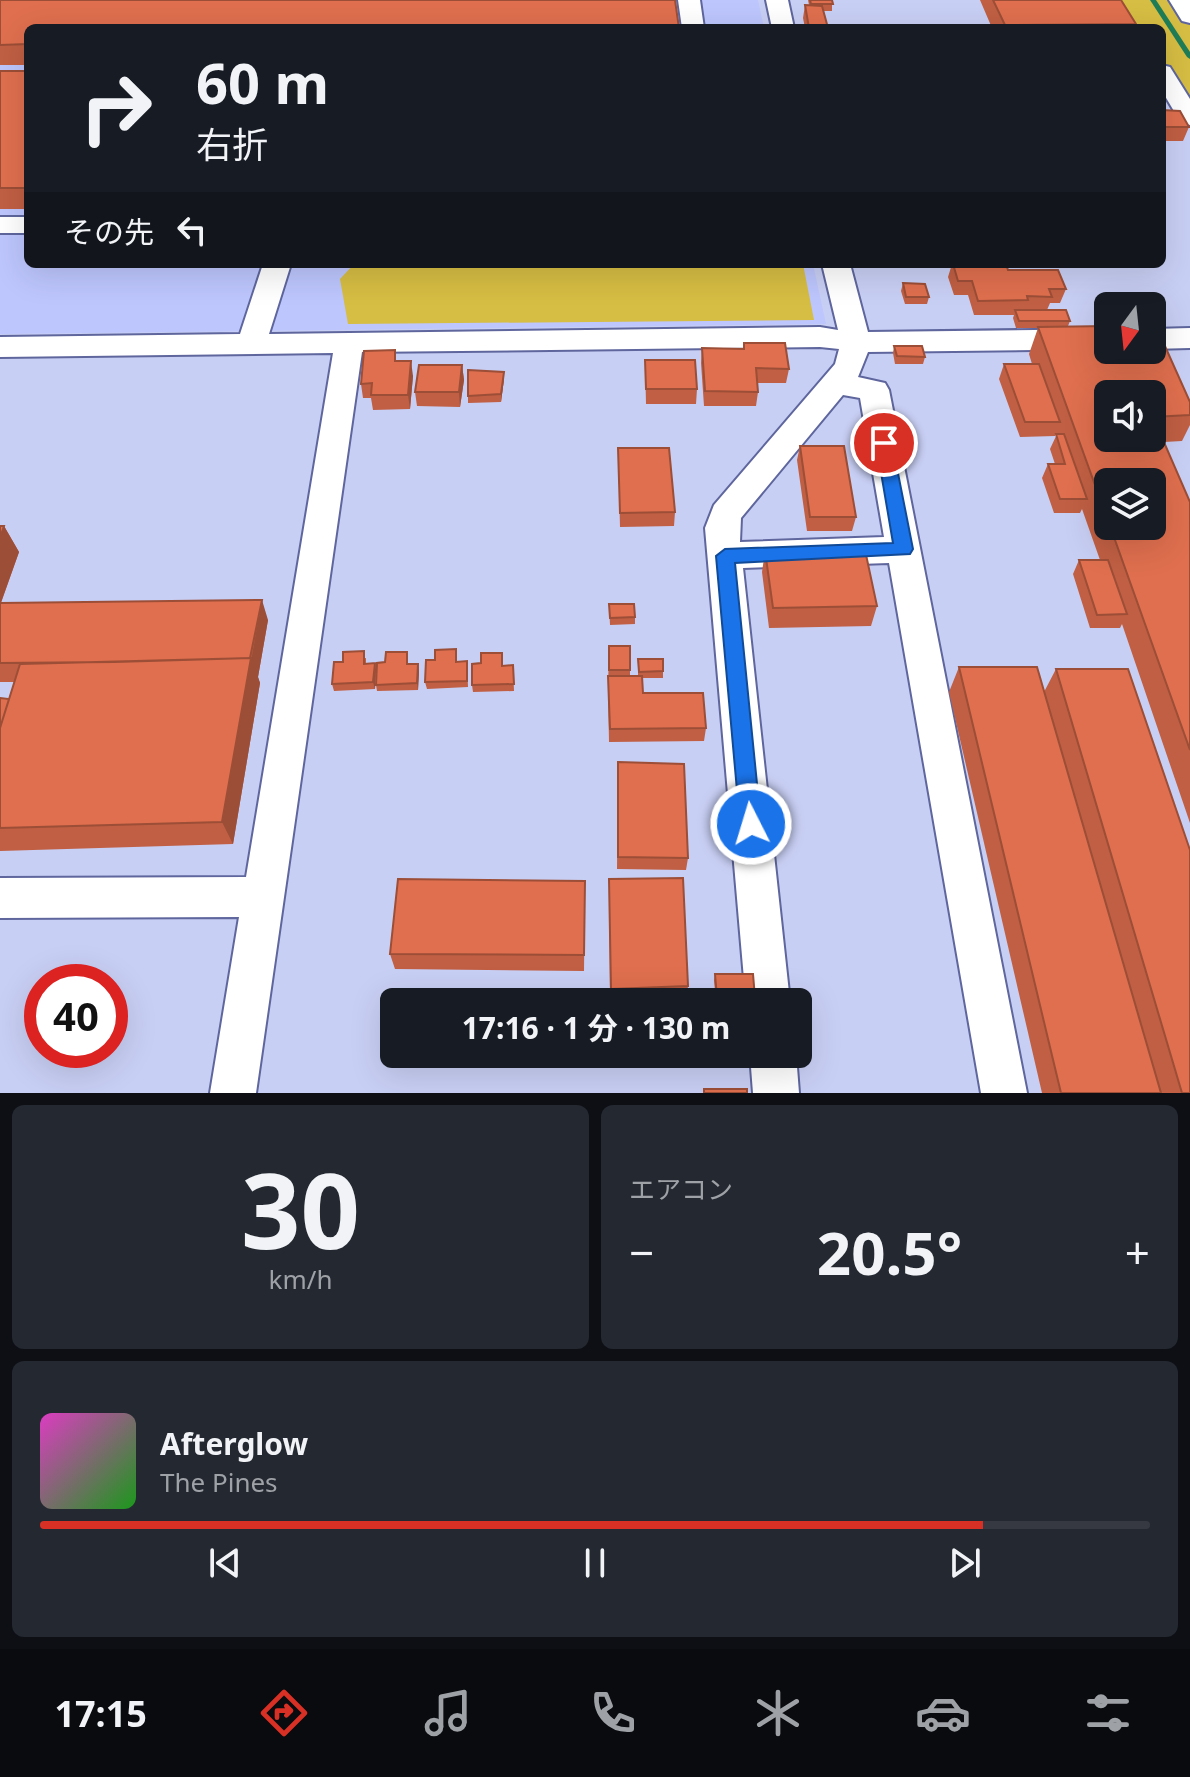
<!DOCTYPE html>
<html lang="ja">
<meta charset="utf-8">
<style>
:root{--surface:#171b24;--page:#242831;--text:#f1f3f6;--muted:#9ea1a6;--line:#363941;--accent:#d93025}
body{margin:0;font-family:"Noto Sans","Noto Sans JP",sans-serif;background:var(--page);color:var(--text);height:100vh;display:flex;flex-direction:column;font-size:30px;white-space:nowrap}
*{box-sizing:border-box;margin:0}
p{font-size:26px;color:var(--muted)}
.icon{flex:none;width:44px;height:44px;fill:none;stroke:currentColor;stroke-width:2;stroke-linecap:round;stroke-linejoin:round}
.map{position:relative;height:1093px;overflow:hidden}
.panel{display:flex;flex-direction:column;gap:12px;padding:12px;background:#0d0f14;flex:1}
.panel>*{flex:none}
.hud{position:absolute;left:24px;top:24px;width:1142px;height:244px;border-radius:12px;box-shadow:0 8px 32px #0002;background:#171b24;color:var(--text);overflow:hidden}
.needle{width:52px;rotate:195deg}
.buttons{position:absolute;left:1094px;top:292px;display:grid;gap:16px}
.buttons a{display:grid;place-items:center;width:72px;height:72px;border-radius:12px;background:var(--surface);box-shadow:0 8px 32px #0002;font-size:40px}
.speed{position:absolute;left:24px;top:964px;display:flex;gap:16px;font-size:40px;font-weight:700;text-align:center}
.speed>*{display:grid;place-content:center;width:104px;height:104px;border-radius:50%;background:var(--surface);box-shadow:0 8px 32px #0002;line-height:1}
.speed .limit{border:12px solid #d22;background:#fff;color:#111}
.pin{position:absolute;display:grid;place-items:center;width:68px;height:68px;color:#fff;margin:-34px;border:4px solid #fff;border-radius:50%;box-shadow:0 2px 8px #0007}
.me{position:absolute;width:88px;margin:-44px;rotate:355deg;stroke-linejoin:round;filter:drop-shadow(0 0 6px #0008)}
.turn{display:flex;align-items:center;gap:28px;height:168px;padding:0 40px;font-size:36px}
.turn .icon{width:104px;height:104px;stroke-width:2.5}
.turn b{display:block;font-size:56px;line-height:68px}
.then{display:flex;align-items:center;height:76px;padding:0 40px;background:#0003;gap:16px;font-size:30px}
.big{font-size:60px;font-weight:700;line-height:1.1}
.panel .widget{flex:1;display:flex;flex-direction:column;justify-content:center;gap:12px;min-width:0;padding:0 28px;border-radius:12px;background:var(--page)}
.panel .dial{align-items:center;gap:0}
.dial b{font-size:104px;line-height:1}
.song{display:flex;align-items:center;gap:24px}
.cover{width:96px;height:96px;border-radius:12px;background:linear-gradient(135deg,hsl(310 70% 55%),hsl(120 70% 35%))}
.played{height:8px;border-radius:4px;background:linear-gradient(90deg,var(--accent) 85%,var(--line) 85%)}
.keys{display:flex;justify-content:space-around;direction:ltr}
.heat{display:flex;justify-content:space-between;align-items:center;font-size:44px;direction:ltr}
.panel .tiles{flex:1;display:grid;gap:12px;grid-template-columns:1fr 1fr}
.widget:last-child{grid-column:span 2}
.trip{position:absolute;left:380px;top:988px;width:432px;height:80px;border-radius:12px;background:var(--surface);box-shadow:0 8px 32px #0002;font-weight:700;line-height:80px;text-align:center}
.menu{display:flex;height:128px;justify-content:space-around;align-items:center;background:#090b0e;color:var(--muted)}
.menu .icon{width:56px;height:56px}
.menu .active{color:var(--accent)}
.menu b{font-size:36px;color:var(--text)}
.map>svg:first-child{display:block}
.built{fill:#bdc6fd}
.green{fill:#d6bd43}
.lines{fill:none;stroke-linecap:round;stroke-linejoin:round}
.stream{fill:#1e7d57;fill-rule:evenodd}
.minor-casing{stroke:#5e669d;stroke-width:4}
.minor{fill:#fff;fill-rule:evenodd}
.wall{fill:#c05f43;fill-rule:evenodd}
.shaded-wall{fill:#9c4e37}
.building{fill:#df6f4e;stroke:#9c4e37;stroke-width:2;fill-rule:evenodd}
.route{fill:#1a73e8;stroke:#114b97;stroke-width:2}
</style>
<div class="map">
<svg width="1190" height="1093" viewBox="0 0 1190 1093">
<rect width="100%" height="100%" fill="#c8cff4"/>
<!-- built -->
<path class="built" d="M 0,0 L 758,0 L 764,28 L 28,28 L 28,264 L 813,264 L 826,324 L 0,334 Z"/>
<!-- green -->
<path class="green" d="M 1120,0 L 1180,0 L 1190,16 L 1190,110 L 1162,66 L 1162,28 L 1138,28 Z
M 354,264 L 803,264 L 814,320 L 348,324 L 340,279 Z"/>
<g class="lines">
<!-- stream -->
<path class="stream" d="M 1150,0 L 1156,0 L 1190,52 L 1190,59 L 1187,57 Z"/>
<!-- minor casing -->
<g class="minor-casing">
<path id="minor" d="M 678,0 L 700,0 L 704,28 L 682,28 Z
M 766,0 L 788,0 L 794,28 L 772,28 Z
M 1169,0 L 1190,0 L 1190,23 L 1182,21 Z
M 1162,65 L 1170,67 L 1190,99 L 1190,125 L 1181,123 L 1162,91 Z
M 0,217 L 28,217 L 28,233 L 0,233 Z
M 263,264 L 291,264 L 269,334 L 820,327 L 838,330 L 822,264 L 850,264 L 868,332 L 1108,329 L 1108,349 L 868,352 L 858,377 L 885,383 L 889,390 L 1027,1093 L 981,1093 L 889,563 L 743,568 L 790,1002 L 746,1002 L 705,528 L 714,505 L 835,364 L 839,349 L 820,347 L 362,352 L 256,1093 L 210,1093 L 239,917 L 0,918 L 0,878 L 246,877 L 333,353 L 0,357 L 0,337 L 240,334 ZM 843,395 L 860,398 L 884,537 L 740,542 L 741,518 Z
M 1190,328 L 1190,348 L 1152,349 L 1152,329 Z
M 750,1054 L 796,1054 L 799,1093 L 753,1093 Z"/>
</g>
<!-- minor -->
<use href="#minor" class="minor"/>
</g>
<!-- wall -->
<path class="wall" d="M 0,0 L 28,28 L 28,65 L 0,65 Z
M 808,0 L 832,0 L 832,11 L 823,11 L 828,28 L 805,28 L 803,18 L 805,5 L 809,5 Z
M 980,0 L 1121,0 L 1136,24 L 1134,28 L 992,28 Z
M 0,71 L 28,71 L 28,209 L 0,209 Z
M 1162,110 L 1189,127 L 1183,141 L 1162,141 Z
M 952,264 L 1066,289 L 1060,303 L 1050,303 L 1047,310 L 1070,321 L 1068,326 L 1190,402 L 1190,425 L 1182,441 L 1164,442 L 1190,502 L 1190,823 L 1122,624 L 1120,628 L 1090,628 L 1073,574 L 1079,560 L 1100,560 L 1082,509 L 1080,513 L 1054,513 L 1042,478 L 1048,464 L 1055,464 L 1050,449 L 1057,434 L 1056,433 L 1055,436 L 1020,437 L 999,379 L 1004,364 L 1032,364 L 1029,354 L 1038,328 L 1016,328 L 1013,318 L 1014,315 L 974,315 L 968,295 L 954,295 L 948,277 ZM 1108,482 L 1152,526 L 1108,526 Z
M 903,283 L 929,297 L 927,304 L 905,304 L 901,291 Z
M 744,343 L 789,369 L 786,383 L 757,383 L 758,392 L 756,406 L 704,406 L 701,363 L 702,348 L 743,349 Z
M 894,346 L 925,357 L 923,364 L 895,364 L 893,353 Z
M 645,360 L 697,389 L 696,404 L 646,404 Z
M 397,361 L 413,376 L 410,409 L 373,410 L 371,398 L 363,398 L 361,384 Z
M 462,365 L 464,380 L 460,407 L 417,406 L 415,392 Z
M 504,372 L 504,379 L 501,402 L 468,403 L 468,396 Z
M 800,446 L 856,517 L 852,531 L 807,531 L 797,460 Z
M 618,448 L 675,512 L 674,526 L 620,527 Z
M 0,526 L 4,526 L 19,552 L 1,603 L 268,620 L 258,677 L 260,683 L 233,844 L 0,851 L 0,698 L 9,699 L 14,682 L 0,682 Z
M 765,551 L 877,606 L 871,626 L 769,628 L 762,572 Z
M 609,604 L 635,617 L 635,624 L 610,625 Z
M 609,646 L 630,646 L 630,676 L 638,676 L 638,659 L 663,671 L 663,678 L 642,678 L 643,693 L 706,728 L 704,741 L 609,742 L 608,690 Z
M 456,649 L 457,662 L 467,661 L 468,687 L 427,689 L 425,682 L 435,660 Z
M 407,652 L 408,664 L 418,664 L 419,671 L 418,690 L 377,691 L 376,685 L 385,662 Z
M 366,658 L 366,664 L 375,663 L 376,670 L 375,689 L 334,691 L 332,684 L 343,662 Z
M 513,665 L 514,691 L 473,692 L 472,685 L 503,666 Z
M 959,667 L 1044,692 L 1056,669 L 1190,1093 L 1042,1093 L 949,692 Z
M 618,762 L 688,858 L 686,870 L 617,869 Z
M 609,879 L 688,986 L 686,1002 L 610,1002 Z
M 585,881 L 584,971 L 395,969 L 390,954 Z
M 715,974 L 755,998 L 754,1002 L 716,1002 L 714,980 Z
M 570,1054 L 621,1054 L 621,1060 L 570,1058 Z
M 703,1054 L 740,1054 L 739,1055 Z"/>
<!-- shaded-wall -->
<path class="shaded-wall" d="M 411,361 L 413,376 L 410,409 L 408,395 Z
M 462,365 L 464,380 L 460,407 L 459,392 Z
M 504,372 L 504,379 L 501,402 L 501,394 Z
M 4,526 L 19,552 L 0,605 L 0,538 Z
M 262,600 L 268,620 L 258,677 L 260,683 L 233,844 L 222,822 Z
M 375,663 L 376,670 L 375,689 L 373,682 Z
M 418,664 L 419,671 L 418,690 L 417,683 Z"/>
<!-- building -->
<path class="building" d="M 0,0 L 675,0 L 679,28 L 28,28 L 28,44 L 0,45 Z
M 810,0 L 832,0 L 833,4 L 811,4 Z
M 993,0 L 1121,0 L 1136,24 L 1005,25 Z
M 805,5 L 822,6 L 828,28 L 809,28 Z
M 837,25 L 890,25 L 891,28 L 838,28 Z
M 0,71 L 28,71 L 28,188 L 0,188 Z
M 1162,110 L 1180,111 L 1189,127 L 1162,127 Z
M 953,264 L 1006,264 L 1008,270 L 1058,270 L 1066,289 L 1049,289 L 1052,297 L 1027,296 L 1028,300 L 978,301 L 972,281 L 958,281 Z
M 903,283 L 925,284 L 929,297 L 906,297 Z
M 1015,310 L 1066,310 L 1070,321 L 1019,321 Z
M 1108,326 L 1108,350 L 1152,350 L 1152,326 L 1156,326 L 1190,402 L 1190,415 L 1153,417 L 1190,502 L 1190,750 L 1110,526 L 1152,526 L 1152,482 L 1108,482 L 1108,521 L 1038,327 ZM 1108,394 L 1152,394 L 1152,438 L 1108,438 Z
M 744,343 L 785,343 L 789,369 L 756,368 L 758,392 L 705,391 L 702,348 L 744,349 Z
M 894,346 L 922,346 L 925,357 L 897,356 Z
M 395,350 L 395,361 L 411,361 L 408,395 L 371,395 L 372,383 L 361,384 L 364,351 Z
M 645,360 L 695,360 L 697,389 L 646,389 Z
M 1004,364 L 1039,364 L 1060,422 L 1025,422 Z
M 419,365 L 462,365 L 459,392 L 415,392 Z
M 468,370 L 504,372 L 501,394 L 468,396 Z
M 1056,434 L 1064,434 L 1087,499 L 1060,499 L 1048,464 L 1065,464 Z
M 800,446 L 844,446 L 856,517 L 810,517 Z
M 618,448 L 669,448 L 675,512 L 620,513 Z
M 0,526 L 4,526 L 0,538 Z
M 865,550 L 877,606 L 773,608 L 765,551 Z
M 1079,560 L 1108,560 L 1127,614 L 1097,615 Z
M 262,600 L 250,658 L 114,662 L 0,663 L 0,603 Z
M 609,604 L 634,604 L 635,617 L 610,618 Z
M 609,646 L 630,646 L 630,670 L 609,670 Z
M 456,649 L 456,662 L 467,661 L 467,681 L 425,682 L 426,660 L 435,660 L 435,650 Z
M 364,651 L 364,664 L 375,663 L 373,682 L 332,684 L 334,662 L 343,662 L 343,652 Z
M 386,652 L 407,652 L 407,664 L 418,664 L 417,683 L 376,685 L 377,663 L 385,662 Z
M 481,653 L 502,653 L 502,666 L 513,665 L 514,684 L 472,685 L 472,664 L 481,663 Z
M 251,658 L 222,822 L 0,828 L 0,728 L 20,664 Z
M 638,659 L 663,659 L 663,671 L 639,672 Z
M 959,667 L 1037,667 L 1161,1093 L 1061,1093 Z
M 1056,669 L 1128,669 L 1190,850 L 1190,1093 L 1182,1093 Z
M 608,676 L 642,676 L 643,693 L 703,693 L 706,728 L 610,729 Z
M 0,698 L 9,699 L 0,728 Z
M 618,762 L 684,764 L 688,858 L 618,857 Z
M 683,878 L 688,986 L 611,989 L 609,879 Z
M 398,879 L 585,881 L 584,955 L 390,954 Z
M 715,974 L 753,974 L 755,998 L 717,998 Z
M 587,1054 L 621,1054 L 621,1056 Z
M 704,1089 L 747,1089 L 747,1093 L 704,1093 Z"/>
<!-- route -->
<path class="route" d="M 884,437 L 892,443 L 913,549 L 910,554 L 735,563 L 761,824 L 758,831 L 751,833 L 743,831 L 740,824 L 716,556 L 725,549 L 893,543 L 876,443 Z"/>
</svg>
<div class="buttons">
<a><svg class="needle" viewBox="-14 -14 28 28"><path d="M0-13l5 13h-10z" fill="#e53935"/><path d="M0 13l5-13h-10z" fill="#9ea1a6"/></svg></a>
<a><svg class="icon" aria-label="sound" viewBox="0 0 24 24"><path d="M4 9h4l5-4v14l-5-4H4zM17 9q2 3 0 6"/></svg></a>
<a><svg class="icon" aria-label="layers" viewBox="0 0 24 24"><path d="M12 4l9 5-9 5-9-5zM3 14l9 5 9-5"/></svg></a>
</div>
<div class="speed"><div class="limit">40</div></div>
<div class="pin" style="left:884px;top:443px;background:#d93025"><svg class="icon" aria-label="arrive" viewBox="0 0 24 24"><path d="M6 21V4h12l-3 4 3 4H6"/></svg></div>
<svg class="me" style="left:751px;top:824px" viewBox="-20 -20 40 40"><circle r="17" fill="#1a73e8" stroke="#fff" stroke-width="3"/><path d="M0-11L8 9 0 5-8 9z" fill="#fff"/></svg>
<div class="trip">17:16 · 1 分 · 130 m</div>
<div class="hud">
<div class="turn"><svg class="icon" aria-label="right" viewBox="0 0 24 24"><path d="M7 20v-9h11M14 6l5 5-5 5"/></svg><div><b>60 m</b>右折</div></div>
<div class="then">その先<svg class="icon" aria-label="left" viewBox="0 0 24 24"><path d="M17 20v-9H6M10 6l-5 5 5 5"/></svg></div>
</div>
</div>
<section class="panel">
<div class="tiles">
<div class="widget dial"><b>30</b><p>km/h</p></div>
<div class="widget"><p>エアコン</p>
<div class="heat"><a>−</a><b class="big">20.5°</b><a>+</a></div>
</div>
<div class="widget">
<div class="song"><i class="cover"></i><div><b>Afterglow</b><p>The Pines</p></div></div>
<div class="played"></div>
<div class="keys"><svg class="icon" aria-label="previous" viewBox="0 0 24 24"><path d="M18 5L8 12l10 7zM5 5v14"/></svg><svg class="icon" aria-label="pause" viewBox="0 0 24 24"><path d="M8 5v14M16 5v14"/></svg><svg class="icon" aria-label="next" viewBox="0 0 24 24"><path d="M6 5l10 7-10 7zM19 5v14"/></svg></div>
</div>
</div>
</section>
<nav class="menu">
<b>17:15</b>
<svg class="icon active" aria-label="directions" viewBox="0 0 24 24"><path d="M12 3l9 9-9 9-9-9zM9 14v-3h6M13 9l2 2-2 2"/></svg>
<svg class="icon" aria-label="music" viewBox="0 0 24 24"><path d="M9 18V5l10-2v13"/><circle cx="6" cy="18" r="3"/><circle cx="16" cy="16" r="3"/></svg>
<svg class="icon" aria-label="phone" viewBox="0 0 24 24"><path d="M5 4h4l2 5-3 2q2 4 5 5l2-3 5 2v4C11 20 4 13 5 4z"/></svg>
<svg class="icon" aria-label="climate" viewBox="0 0 24 24"><path d="M12 3v18M4 7l16 10M4 17L20 7"/></svg>
<svg class="icon" aria-label="car" viewBox="0 0 24 24"><path d="M5 17H2v-5l4-1 3-4h7l3 4 3 1v5h-3M9 17h6M6 11h13"/><circle cx="7" cy="17" r="2"/><circle cx="17" cy="17" r="2"/></svg>
<svg class="icon" aria-label="filters" viewBox="0 0 24 24"><path d="M4 7h16M4 17h16"/><circle cx="9" cy="7" r="2"/><circle cx="15" cy="17" r="2"/></svg>
</nav>
